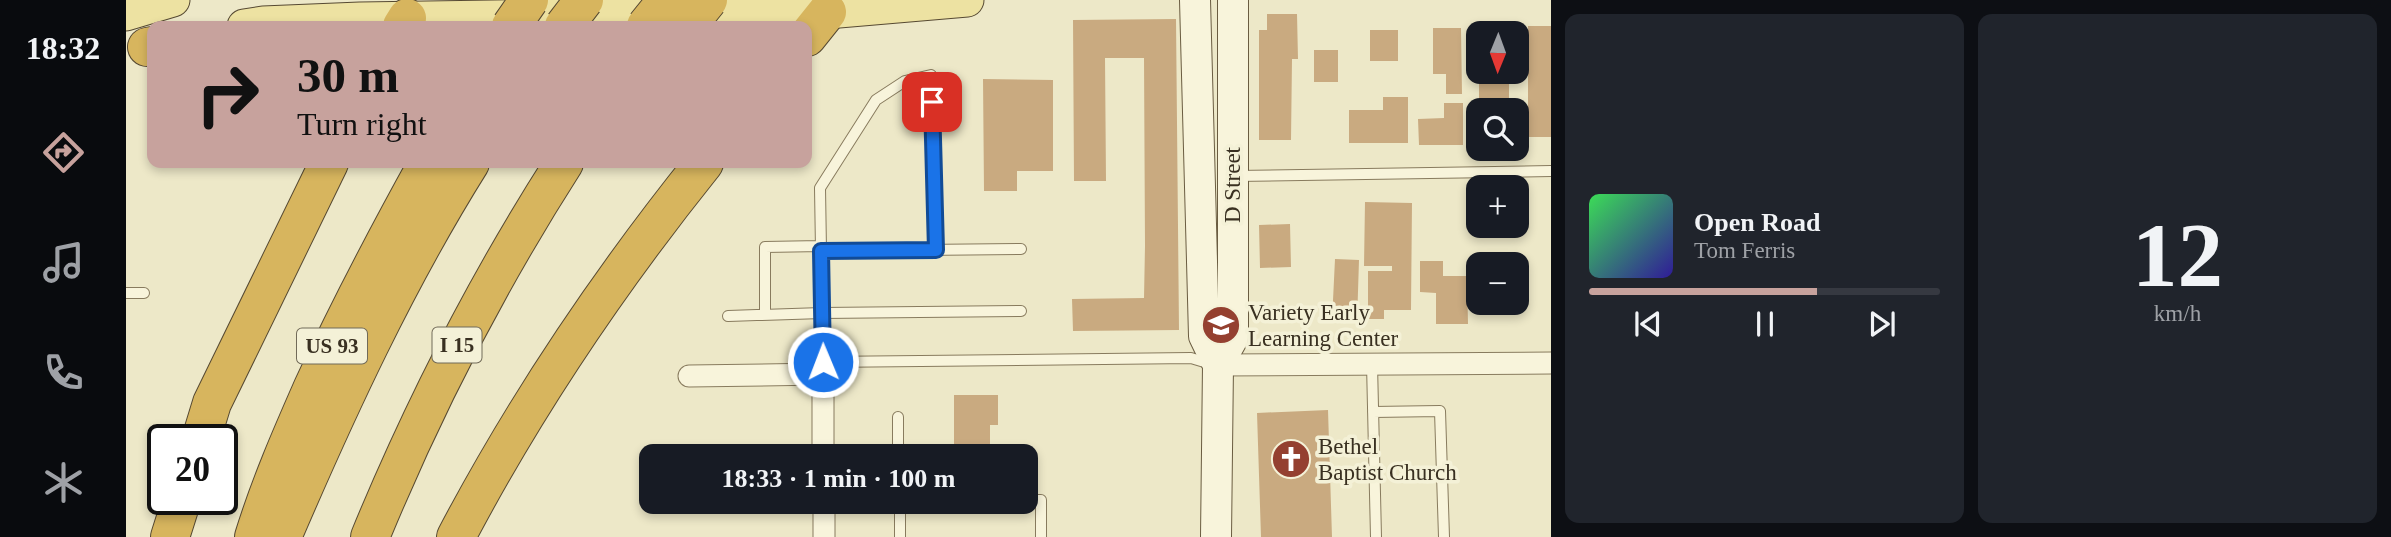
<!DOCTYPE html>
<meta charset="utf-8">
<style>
:root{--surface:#171b24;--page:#20242c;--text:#f1f3f6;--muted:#9ea1a6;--line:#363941;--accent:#c7a29d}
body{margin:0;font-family:Georgia,serif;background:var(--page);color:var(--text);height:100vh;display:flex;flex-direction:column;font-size:26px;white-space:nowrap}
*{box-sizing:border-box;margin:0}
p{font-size:23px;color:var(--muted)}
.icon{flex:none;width:38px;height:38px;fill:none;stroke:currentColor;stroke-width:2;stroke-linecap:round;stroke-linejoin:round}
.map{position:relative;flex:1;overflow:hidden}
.side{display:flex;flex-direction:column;gap:14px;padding:14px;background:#0d0f14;width:840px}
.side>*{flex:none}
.banner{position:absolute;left:21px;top:21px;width:665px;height:147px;border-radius:14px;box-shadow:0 4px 10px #0003;background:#c7a29d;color:#111;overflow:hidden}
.needle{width:46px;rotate:181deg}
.buttons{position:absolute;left:1340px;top:21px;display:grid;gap:14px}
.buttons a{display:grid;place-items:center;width:63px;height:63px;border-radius:14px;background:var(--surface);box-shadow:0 4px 10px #0003;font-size:35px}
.speed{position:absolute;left:21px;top:424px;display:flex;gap:14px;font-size:35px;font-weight:700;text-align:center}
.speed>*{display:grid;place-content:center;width:91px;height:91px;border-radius:50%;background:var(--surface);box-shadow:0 4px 10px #0003;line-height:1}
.speed .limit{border:4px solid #111;border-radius:10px;background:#fff;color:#111}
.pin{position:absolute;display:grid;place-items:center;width:60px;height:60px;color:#fff;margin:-30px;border-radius:14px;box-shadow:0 4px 10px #0006}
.me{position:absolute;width:77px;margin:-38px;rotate:359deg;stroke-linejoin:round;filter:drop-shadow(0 0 5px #0008)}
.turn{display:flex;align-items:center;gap:24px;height:147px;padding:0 35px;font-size:32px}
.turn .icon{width:91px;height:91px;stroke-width:2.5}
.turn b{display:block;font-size:49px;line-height:60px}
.side .tile{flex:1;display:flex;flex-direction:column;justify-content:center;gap:10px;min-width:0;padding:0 24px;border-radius:14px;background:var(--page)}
.side .dial{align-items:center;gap:0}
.dial b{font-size:91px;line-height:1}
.song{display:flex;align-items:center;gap:21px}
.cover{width:84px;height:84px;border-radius:10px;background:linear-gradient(135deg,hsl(130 70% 55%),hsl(250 70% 35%))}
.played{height:7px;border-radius:4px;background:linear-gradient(90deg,var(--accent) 65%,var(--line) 65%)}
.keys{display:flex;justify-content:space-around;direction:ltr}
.side .tiles{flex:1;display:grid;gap:14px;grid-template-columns:repeat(2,1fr)}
.trip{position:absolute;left:513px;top:444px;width:399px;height:70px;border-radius:14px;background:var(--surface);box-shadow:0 4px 10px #0003;font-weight:700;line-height:70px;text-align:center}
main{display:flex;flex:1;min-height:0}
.dock{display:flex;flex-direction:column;width:126px;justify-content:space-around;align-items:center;background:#090b0e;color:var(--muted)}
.dock .icon{width:49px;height:49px}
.dock .active{color:var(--accent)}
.dock b{font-size:32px;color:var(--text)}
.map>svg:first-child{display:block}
.building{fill:#c9aa80}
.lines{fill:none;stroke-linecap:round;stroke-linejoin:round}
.lane-casing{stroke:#887b5e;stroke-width:12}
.street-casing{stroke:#887b5e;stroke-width:23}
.secondary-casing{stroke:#6a5c41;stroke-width:32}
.primary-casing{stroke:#564932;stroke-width:35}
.highway-casing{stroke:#564932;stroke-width:40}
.lane{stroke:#f8f4db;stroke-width:10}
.street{stroke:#f8f4db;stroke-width:21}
.secondary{stroke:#f8f4db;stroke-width:30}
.primary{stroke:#ede2a2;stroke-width:33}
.highway{stroke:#d7b55e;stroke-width:38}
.highway-bridge-casing{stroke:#564932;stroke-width:40;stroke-linecap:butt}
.highway-bridge{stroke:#d7b55e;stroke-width:38}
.route-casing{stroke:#114b97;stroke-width:18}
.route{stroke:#1a73e8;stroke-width:12}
.labels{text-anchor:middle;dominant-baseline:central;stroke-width:7;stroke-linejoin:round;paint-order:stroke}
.shield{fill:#f4f1d7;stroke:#716a58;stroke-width:2}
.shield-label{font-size:21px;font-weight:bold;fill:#393021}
.street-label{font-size:23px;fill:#393021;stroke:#f4f1d7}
.poi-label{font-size:23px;fill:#393021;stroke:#f4f1d7;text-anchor:start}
</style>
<main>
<nav class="dock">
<b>18:32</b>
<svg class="icon active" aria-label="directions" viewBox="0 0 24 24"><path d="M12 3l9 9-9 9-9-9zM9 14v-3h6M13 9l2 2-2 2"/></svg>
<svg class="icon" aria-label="music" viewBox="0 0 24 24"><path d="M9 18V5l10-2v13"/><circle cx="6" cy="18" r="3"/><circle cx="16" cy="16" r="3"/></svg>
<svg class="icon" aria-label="phone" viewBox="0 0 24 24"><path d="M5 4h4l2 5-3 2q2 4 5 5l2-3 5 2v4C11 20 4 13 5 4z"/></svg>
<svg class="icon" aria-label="climate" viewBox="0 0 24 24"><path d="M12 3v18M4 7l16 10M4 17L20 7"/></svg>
</nav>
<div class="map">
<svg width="1425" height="537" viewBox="0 0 1425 537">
<rect width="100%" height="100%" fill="#ede8c8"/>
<!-- building -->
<path class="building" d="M 1141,14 L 1171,14 L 1172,59 L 1166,59 L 1165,140 L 1133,140 L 1133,30 L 1141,30 Z
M 1050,19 L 1053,330 L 947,331 L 946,299 L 1018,298 L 1019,246 L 1018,58 L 979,58 L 980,181 L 948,181 L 947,20 Z
M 1402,26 L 1425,26 L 1425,137 L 1402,137 Z
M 1353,27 L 1383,27 L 1383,33 L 1353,33 Z
M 1307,28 L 1335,28 L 1336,94 L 1320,94 L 1320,74 L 1307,74 Z
M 1244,30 L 1272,30 L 1272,61 L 1244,61 Z
M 1188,50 L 1212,50 L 1212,82 L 1188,82 Z
M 1353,72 L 1383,72 L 1383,110 L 1353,110 Z
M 857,79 L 927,80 L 927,171 L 891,171 L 891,191 L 858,191 Z
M 1257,97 L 1282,97 L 1282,143 L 1223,143 L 1223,110 L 1257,110 Z
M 1318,103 L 1337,103 L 1337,145 L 1293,145 L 1292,119 L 1318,118 Z
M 1239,202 L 1286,203 L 1285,310 L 1258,310 L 1258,319 L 1242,319 L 1242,271 L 1266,271 L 1266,266 L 1238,266 Z
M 1164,224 L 1165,267 L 1134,268 L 1133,225 Z
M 1209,259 L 1233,260 L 1231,323 L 1206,321 Z
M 1294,261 L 1317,261 L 1317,276 L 1341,276 L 1342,324 L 1310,324 L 1310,293 L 1294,292 Z
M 828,395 L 872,395 L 872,425 L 864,425 L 864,449 L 828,449 Z
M 1202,410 L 1206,537 L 1135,537 L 1131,413 Z"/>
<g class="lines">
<!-- lane casing -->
<g class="lane-casing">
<path id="lane" d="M 1109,176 L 1425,171
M 695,251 L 895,249
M 0,293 L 18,293
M 639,315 L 639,247 L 695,246
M 602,316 L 696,313 L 895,311
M 697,362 L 1065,358 L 1085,364
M 1246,364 L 1250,537
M 697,374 L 694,188 L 750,100 L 779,81 L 805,75 L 810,250
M 1247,412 L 1314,411 L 1318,537
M 772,417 L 772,457
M 900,500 L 915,500 L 915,537
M 774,502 L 774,537"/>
</g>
<!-- street casing -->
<g class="street-casing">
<path id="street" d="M 1092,365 L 1425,363
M 563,376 L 697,374 L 697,457
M 698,537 L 698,502"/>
</g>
<!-- secondary casing -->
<g class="secondary-casing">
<path id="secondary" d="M 1069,0 L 1078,336 L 1092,365 L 1090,537
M 1092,365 L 1107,338 L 1107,0"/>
</g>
<!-- primary casing -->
<g class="primary-casing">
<path id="primary" d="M 0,14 L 47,0
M 118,26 L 137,23 L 234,19 L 701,12 L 841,0"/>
</g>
<!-- highway casing -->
<g class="highway-casing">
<path id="highway" d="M 276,26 L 281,18
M 681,37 L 701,12
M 21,47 L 26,46
M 75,439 L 86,403 L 203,163
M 44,537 L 56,499
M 128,537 C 144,485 165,437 187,387 C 222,311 261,237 302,163
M 156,537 C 211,409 270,281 344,163
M 244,537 C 298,406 361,283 438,163
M 330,537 C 400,404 484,280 578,163"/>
</g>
<!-- lane -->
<use href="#lane" class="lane"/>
<!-- street -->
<use href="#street" class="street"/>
<!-- secondary -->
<use href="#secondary" class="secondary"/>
<!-- primary -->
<use href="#primary" class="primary"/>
<!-- highway -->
<use href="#highway" class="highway"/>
<!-- highway-bridge casing -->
<g class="highway-bridge-casing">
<path id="highway-bridge" d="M 385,26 L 403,0
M 438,26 L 458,0
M 520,26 L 541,0
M 561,26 L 582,0"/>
</g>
<!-- highway-bridge -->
<use href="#highway-bridge" class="highway-bridge"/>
</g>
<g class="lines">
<!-- route casing -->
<g class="route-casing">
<path id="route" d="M 697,362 L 695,251 L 810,250 L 806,102"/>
</g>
<!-- route -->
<use href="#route" class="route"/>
</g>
<!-- icons -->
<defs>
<g id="school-disc" transform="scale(2.0125)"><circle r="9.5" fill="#944030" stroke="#f4f1d7"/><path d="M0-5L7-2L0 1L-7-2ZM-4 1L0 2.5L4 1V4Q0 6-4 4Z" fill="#fff"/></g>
<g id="church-disc" transform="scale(2.0125)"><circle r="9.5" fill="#944030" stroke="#f4f1d7"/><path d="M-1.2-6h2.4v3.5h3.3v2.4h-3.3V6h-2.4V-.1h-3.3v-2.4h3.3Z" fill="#fff"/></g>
</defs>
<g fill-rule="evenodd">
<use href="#school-disc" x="1095" y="325"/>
<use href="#church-disc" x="1165" y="459"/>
</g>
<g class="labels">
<!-- shield labels -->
<g class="shield">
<rect x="306.5" y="327.5" width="49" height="35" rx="5"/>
<rect x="171" y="328.5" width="70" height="35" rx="5"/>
</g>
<g class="shield-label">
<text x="331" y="345">I 15</text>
<text x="206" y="346">US 93</text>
</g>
<!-- street labels -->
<g class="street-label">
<text transform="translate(1106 185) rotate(-90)">D Street</text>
</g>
<!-- poi labels -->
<g class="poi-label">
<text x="1122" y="312">Variety Early<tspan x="1122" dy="26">Learning Center</tspan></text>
<text x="1192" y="446">Bethel<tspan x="1192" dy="26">Baptist Church</tspan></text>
</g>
</g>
</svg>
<div class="buttons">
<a><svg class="needle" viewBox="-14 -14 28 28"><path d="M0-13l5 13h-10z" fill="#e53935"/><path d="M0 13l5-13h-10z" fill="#9ea1a6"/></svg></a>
<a><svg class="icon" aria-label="search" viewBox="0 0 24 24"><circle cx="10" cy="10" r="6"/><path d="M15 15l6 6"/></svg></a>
<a>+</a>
<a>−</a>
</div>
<div class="speed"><div class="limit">20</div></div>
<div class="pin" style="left:806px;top:102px;background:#d93025"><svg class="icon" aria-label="arrive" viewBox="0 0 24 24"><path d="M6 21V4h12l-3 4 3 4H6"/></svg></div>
<svg class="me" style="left:697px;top:362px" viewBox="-20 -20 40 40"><circle r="17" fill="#1a73e8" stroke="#fff" stroke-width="3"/><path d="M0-11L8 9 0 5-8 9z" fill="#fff"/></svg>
<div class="trip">18:33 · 1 min · 100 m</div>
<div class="banner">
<div class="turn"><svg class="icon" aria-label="right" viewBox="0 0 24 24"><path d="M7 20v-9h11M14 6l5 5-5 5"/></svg><div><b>30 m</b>Turn right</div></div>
</div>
</div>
<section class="side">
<div class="tiles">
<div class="tile">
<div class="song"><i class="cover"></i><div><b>Open Road</b><p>Tom Ferris</p></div></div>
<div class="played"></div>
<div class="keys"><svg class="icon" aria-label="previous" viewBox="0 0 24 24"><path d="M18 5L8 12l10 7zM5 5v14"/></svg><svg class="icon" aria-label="pause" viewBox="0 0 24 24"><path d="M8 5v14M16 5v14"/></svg><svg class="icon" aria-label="next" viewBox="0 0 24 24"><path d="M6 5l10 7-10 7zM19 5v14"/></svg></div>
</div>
<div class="tile dial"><b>12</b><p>km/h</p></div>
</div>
</section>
</main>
